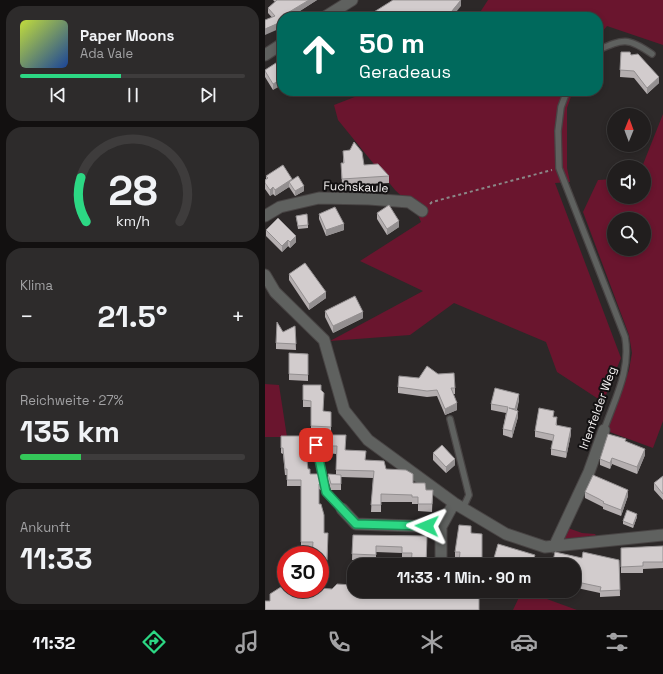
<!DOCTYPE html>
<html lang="de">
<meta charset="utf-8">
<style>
:root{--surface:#211e1e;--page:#2d2b2b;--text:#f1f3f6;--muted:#a2a2a4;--line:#3e3c3c;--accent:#2cd884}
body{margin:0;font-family:"Space Grotesk",sans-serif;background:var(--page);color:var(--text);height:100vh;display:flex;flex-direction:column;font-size:15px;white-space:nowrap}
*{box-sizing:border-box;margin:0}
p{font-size:13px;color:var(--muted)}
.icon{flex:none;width:22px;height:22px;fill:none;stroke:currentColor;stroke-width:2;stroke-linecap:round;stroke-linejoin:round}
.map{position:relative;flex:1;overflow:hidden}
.details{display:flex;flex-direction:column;gap:6px;padding:6px;background:#121010;width:265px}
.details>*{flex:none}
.guide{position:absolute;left:12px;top:12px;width:326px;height:84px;border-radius:16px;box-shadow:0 2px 6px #0003,0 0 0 1px var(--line);background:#00695c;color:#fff;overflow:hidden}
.needle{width:26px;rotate:1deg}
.fabs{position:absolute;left:342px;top:108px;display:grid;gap:8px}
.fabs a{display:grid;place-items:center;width:44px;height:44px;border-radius:50%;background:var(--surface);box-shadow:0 2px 6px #0003,0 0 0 1px var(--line);font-size:20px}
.speed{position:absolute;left:12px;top:546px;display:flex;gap:8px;font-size:20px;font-weight:700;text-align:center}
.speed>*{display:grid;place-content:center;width:52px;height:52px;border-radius:50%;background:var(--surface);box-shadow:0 2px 6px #0003,0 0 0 1px var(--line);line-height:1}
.speed .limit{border:6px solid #d22;background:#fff;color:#111}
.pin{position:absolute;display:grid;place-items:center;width:34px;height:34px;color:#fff;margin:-17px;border-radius:8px;box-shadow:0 2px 6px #0006}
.me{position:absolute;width:44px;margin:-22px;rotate:272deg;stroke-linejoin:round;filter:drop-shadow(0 0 3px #0008)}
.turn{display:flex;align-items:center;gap:14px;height:84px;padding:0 16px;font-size:18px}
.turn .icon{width:52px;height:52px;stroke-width:2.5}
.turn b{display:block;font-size:28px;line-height:34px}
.big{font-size:30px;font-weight:800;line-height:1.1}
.details .tile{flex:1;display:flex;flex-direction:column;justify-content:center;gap:6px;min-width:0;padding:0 14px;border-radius:16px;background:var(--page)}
.details .dial{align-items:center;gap:0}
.dial svg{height:104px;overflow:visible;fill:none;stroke:var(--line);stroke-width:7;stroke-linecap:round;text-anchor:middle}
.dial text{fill:var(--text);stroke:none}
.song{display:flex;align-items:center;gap:12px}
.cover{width:48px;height:48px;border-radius:6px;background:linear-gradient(135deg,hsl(70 70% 55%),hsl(220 70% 35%))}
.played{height:4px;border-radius:2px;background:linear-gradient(90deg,var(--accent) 45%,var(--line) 45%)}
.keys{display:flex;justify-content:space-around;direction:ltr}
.heat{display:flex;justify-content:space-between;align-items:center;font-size:22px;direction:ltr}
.charge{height:6px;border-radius:3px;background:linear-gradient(90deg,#34c759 27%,var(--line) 0)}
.trip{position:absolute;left:82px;top:558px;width:234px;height:40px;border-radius:16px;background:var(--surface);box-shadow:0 2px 6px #0003,0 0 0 1px var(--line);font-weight:800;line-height:40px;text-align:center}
.tab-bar{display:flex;height:64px;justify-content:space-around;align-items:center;background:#0d0c0c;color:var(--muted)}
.tab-bar .icon{width:28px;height:28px}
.tab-bar .on{color:var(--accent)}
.tab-bar b{font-size:18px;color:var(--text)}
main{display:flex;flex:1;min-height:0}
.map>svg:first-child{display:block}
.green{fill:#6a152e;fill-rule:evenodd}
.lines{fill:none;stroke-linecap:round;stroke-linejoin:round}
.lane-casing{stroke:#484444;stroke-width:8}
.street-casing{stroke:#484444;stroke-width:13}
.path{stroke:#8b8888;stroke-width:2;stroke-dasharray:3 3;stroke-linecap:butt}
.lane{stroke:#5f615f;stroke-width:5.5}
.street{stroke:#5f615f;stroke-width:11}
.wall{fill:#b5afb0}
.shaded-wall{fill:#938f90}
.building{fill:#d2cccd;stroke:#938f90}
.route-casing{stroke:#1d8c56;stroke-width:10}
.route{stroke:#2cd884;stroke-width:7}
.labels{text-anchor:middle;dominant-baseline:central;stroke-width:4;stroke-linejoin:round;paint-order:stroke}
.street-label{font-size:12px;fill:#f6f3f3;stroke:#131112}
</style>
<main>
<section class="details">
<div class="tile">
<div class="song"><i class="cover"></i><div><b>Paper Moons</b><p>Ada Vale</p></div></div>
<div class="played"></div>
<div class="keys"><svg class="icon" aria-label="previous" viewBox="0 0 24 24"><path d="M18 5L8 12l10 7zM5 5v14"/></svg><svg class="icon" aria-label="pause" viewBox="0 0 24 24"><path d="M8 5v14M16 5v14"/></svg><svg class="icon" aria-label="next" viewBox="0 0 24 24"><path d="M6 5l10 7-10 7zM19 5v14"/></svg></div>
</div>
<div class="tile dial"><svg viewBox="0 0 100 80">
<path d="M14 69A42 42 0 1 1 86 69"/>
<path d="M14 69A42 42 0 0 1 10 35" stroke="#2cd884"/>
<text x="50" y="56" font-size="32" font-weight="700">28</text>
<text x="50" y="72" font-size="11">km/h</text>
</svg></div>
<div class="tile"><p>Klima</p>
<div class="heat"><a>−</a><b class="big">21.5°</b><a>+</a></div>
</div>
<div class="tile"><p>Reichweite · 27%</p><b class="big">135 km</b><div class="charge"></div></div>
<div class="tile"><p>Ankunft</p><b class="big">11:33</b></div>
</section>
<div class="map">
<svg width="398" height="610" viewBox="0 0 398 610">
<rect width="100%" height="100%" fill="#2c2828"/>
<!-- green -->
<path class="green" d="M 223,0 L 398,0 L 398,45 L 342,26 L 333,37 L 333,17 L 212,17 Z
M 105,91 L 308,91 L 302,108 L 302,168 L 305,182 L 290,183 L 356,358 L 338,402 L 292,372 L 281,342 L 189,303 L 145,335 L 65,341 L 158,291 L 95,261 L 156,222 L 151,210 L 130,190 L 73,120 L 69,105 Z
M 398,114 L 398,421 L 388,448 L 342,431 L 364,370 L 367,353 L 364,335 L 318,212 L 333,180 L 349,179 L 349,197 L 379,197 L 379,167 L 377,167 ZM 349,219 L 379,219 L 379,249 L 349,249 Z
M 0,384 L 14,385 L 22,437 L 0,437 Z
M 303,528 L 317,533 L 330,534 L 332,537 L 296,542 Z
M 257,591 L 260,591 L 312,610 L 248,610 Z"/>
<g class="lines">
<!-- lane casing -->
<g class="lane-casing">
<path id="lane" d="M 333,50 C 358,39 363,37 387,54
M 302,91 L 296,107 L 293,131 L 294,168 L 360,337 C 366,370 350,398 339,430
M 185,419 L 204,495 L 198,508
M 51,445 L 61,491 L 77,509"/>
</g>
<!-- street casing -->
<g class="street-casing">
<path id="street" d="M 60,17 L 87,0
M 0,55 L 17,44
M 0,216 L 15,207 L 54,198 L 104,199 L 144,202 L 157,211
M 0,275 L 10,292 L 59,340 L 79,410 L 103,440 L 189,503 L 241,534 L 280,547 L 398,535
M 77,509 L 91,524 L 176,527 L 189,503
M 289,547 L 324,472 L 339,430
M 176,565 L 176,527"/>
</g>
<!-- path -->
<path class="path" d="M 165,204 L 167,202 L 287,170"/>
<!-- lane -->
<use href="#lane" class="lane"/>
<!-- street -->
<use href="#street" class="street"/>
</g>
<!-- wall -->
<path class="wall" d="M 8,0 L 52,0 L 27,16 L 27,17 L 17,17 L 17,29 L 3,13 L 3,8 L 10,2 Z
M 356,52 L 366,55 L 394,83 L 382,94 L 369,78 L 355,77 Z
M 17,65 L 8,90 L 0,77 L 0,70 Z
M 78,151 L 99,165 L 124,176 L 124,183 L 77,185 L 76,163 L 78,163 Z
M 1,176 L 27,180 L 39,191 L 30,196 L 24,187 L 10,196 L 8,194 L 5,196 L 0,189 L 0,180 L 1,179 Z
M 112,213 L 134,227 L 122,235 L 112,219 Z
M 54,214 L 79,230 L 61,236 L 54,219 Z
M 31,216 L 43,225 L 43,228 L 33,229 Z
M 1,230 L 31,242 L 25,248 L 23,246 L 17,252 L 1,236 Z
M 24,274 L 61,298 L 44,310 L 24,280 Z
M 60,311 L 98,318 L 68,333 L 60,317 Z
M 30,326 L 31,350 L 11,349 L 11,343 L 18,332 Z
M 24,353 L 43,354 L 43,381 L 24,380 Z
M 154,378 L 190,388 L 190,394 L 188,394 L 192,410 L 180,415 L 172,396 L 162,397 L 133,393 L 133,387 Z
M 38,385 L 56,391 L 58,411 L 66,412 L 66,433 L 46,432 L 46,407 L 38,407 Z
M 254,400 L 252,410 L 253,417 L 247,438 L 238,435 L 238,429 L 241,413 L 226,410 L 226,404 Z
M 289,417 L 292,424 L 292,425 L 306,434 L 301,458 L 286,455 L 286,449 L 288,441 L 270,437 L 270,431 Z
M 63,435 L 81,450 L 101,460 L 121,469 L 161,490 L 168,490 L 167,512 L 153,511 L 153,504 L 147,504 L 147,502 L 116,502 L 116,512 L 106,512 L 108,478 L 76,477 L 76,490 L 66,490 L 63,480 L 63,474 L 71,475 L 71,454 L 63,453 Z
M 16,436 L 43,469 L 45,474 L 56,484 L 56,490 L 54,489 L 54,504 L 59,533 L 63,533 L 62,565 L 55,565 L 55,555 L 48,548 L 36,548 L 36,486 L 22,486 L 22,475 L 20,475 L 18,454 L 16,453 Z
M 361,441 L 380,455 L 372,474 L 347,464 L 345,469 L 335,465 L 335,459 Z
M 168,453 L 190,465 L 181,473 L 168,460 Z
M 398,476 L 398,500 L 389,490 L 389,483 Z
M 320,492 L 363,496 L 356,516 L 338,509 L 338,507 L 320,498 Z
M 372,517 L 368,528 L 358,524 L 358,521 Z
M 206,533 L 217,565 L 194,565 L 195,558 L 190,558 L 190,552 Z
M 88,535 L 162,536 L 161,565 L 146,565 L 147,559 L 137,558 L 137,553 L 111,552 L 111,561 L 87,560 Z
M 398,546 L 398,568 L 378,569 L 378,573 L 356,573 L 356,548 Z
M 317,558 L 354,560 L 355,596 L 335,597 L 335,593 L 312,588 L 312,581 L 309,580 L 309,565 Z"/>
<!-- shaded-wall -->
<path class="shaded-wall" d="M 44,0 L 52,0 L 27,16 L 27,17 L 24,17 L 24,12 Z
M 196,0 L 196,6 L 187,17 L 182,17 Z
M 182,13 L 182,17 L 176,17 Z
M 138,14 L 138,17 L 133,17 Z
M 153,14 L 153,17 L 147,17 Z
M 16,22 L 16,28 L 0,35 L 0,29 Z
M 394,77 L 394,83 L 382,94 L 382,88 Z
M 17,79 L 17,85 L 8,90 L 8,84 Z
M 27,179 L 27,185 L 24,182 L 24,187 L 10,196 L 10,190 Z
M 39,186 L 39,191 L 30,196 L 30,191 Z
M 8,187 L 8,194 L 5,196 L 5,190 Z
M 134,221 L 134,227 L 122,235 L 122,229 Z
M 79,224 L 79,230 L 61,236 L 61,230 Z
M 31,236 L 31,242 L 25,248 L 25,242 Z
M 23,240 L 23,246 L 17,252 L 17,246 Z
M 61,292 L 61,298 L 44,310 L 44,304 Z
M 98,312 L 98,318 L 68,333 L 68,326 Z
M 254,394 L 254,400 L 250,415 L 250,409 Z
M 192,403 L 192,410 L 180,415 L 180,409 Z
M 253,411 L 253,417 L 247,438 L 247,431 Z
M 306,428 L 306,434 L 301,458 L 301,452 Z
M 380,449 L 380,455 L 372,474 L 372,467 Z
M 347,458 L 347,464 L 345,469 L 345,463 Z
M 190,459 L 190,465 L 181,473 L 181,467 Z
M 363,490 L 363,496 L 356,516 L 356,510 Z
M 372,514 L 372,517 L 368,528 L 368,525 Z
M 270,555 L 270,561 L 269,565 L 266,565 Z"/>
<!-- building -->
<path class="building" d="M 12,0 L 44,0 L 24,12 L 27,15 L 25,17 L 17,17 L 17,24 L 16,22 L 0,29 L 0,20 L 10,16 L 3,8 Z
M 128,0 L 196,0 L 182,17 L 181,17 L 182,13 L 176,17 L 155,17 L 153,14 L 147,17 L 140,17 L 138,14 L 133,17 L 101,17 Z
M 356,52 L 365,52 L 366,55 L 373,54 L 394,77 L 382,88 L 369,71 L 355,70 Z
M 14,61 L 17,65 L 17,79 L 8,84 L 0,71 L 0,70 Z
M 89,142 L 97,152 L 99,165 L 113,164 L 124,176 L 77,179 L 76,163 L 79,163 L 78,151 L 85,150 Z
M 18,165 L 27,179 L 10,190 L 8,187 L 5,190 L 0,183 L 0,180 L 3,178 L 1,176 Z
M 33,176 L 39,186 L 30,191 L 24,182 Z
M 124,205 L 134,221 L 122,229 L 112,213 Z
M 70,207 L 79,224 L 61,230 L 54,214 Z
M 42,214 L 43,225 L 33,226 L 31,216 Z
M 13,218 L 31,236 L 25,242 L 23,240 L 17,246 L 1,230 Z
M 40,263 L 61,292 L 44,304 L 24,274 Z
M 90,296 L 98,312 L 68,326 L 60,311 Z
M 12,322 L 18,332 L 30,326 L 31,344 L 11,343 Z
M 24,353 L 43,354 L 43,375 L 24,374 Z
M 162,366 L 173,374 L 189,373 L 190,388 L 186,388 L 192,403 L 180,409 L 172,390 L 162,391 L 133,387 L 134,376 L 154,378 Z
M 38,385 L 56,385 L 56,390 L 59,393 L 58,411 L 66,412 L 66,427 L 46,426 L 46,401 L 38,400 Z
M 230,388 L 254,394 L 250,409 L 244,408 L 253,411 L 247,431 L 238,429 L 243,407 L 226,404 Z
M 274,408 L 289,411 L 288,417 L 292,417 L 291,425 L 306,428 L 301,452 L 286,449 L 289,435 L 270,431 Z
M 343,434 L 361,439 L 360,441 L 380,449 L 372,467 L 347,458 L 345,463 L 335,459 Z
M 63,435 L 81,435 L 80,450 L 101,451 L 100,460 L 119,461 L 121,469 L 141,470 L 148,474 L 148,483 L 160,483 L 161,490 L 168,490 L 167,504 L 153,504 L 153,497 L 147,497 L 147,495 L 116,494 L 116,505 L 106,505 L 109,471 L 71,470 L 72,446 L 63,446 Z
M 16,436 L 39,436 L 43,469 L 45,469 L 45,474 L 54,474 L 56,484 L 54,484 L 54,504 L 56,504 L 59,515 L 59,533 L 63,533 L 62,560 L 55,559 L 55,555 L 47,555 L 48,542 L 36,542 L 36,480 L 22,480 L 22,469 L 20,469 L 18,448 L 16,448 Z
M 177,445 L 190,459 L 181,467 L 168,453 Z
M 63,474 L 76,475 L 76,484 L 66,484 Z
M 328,475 L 363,490 L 356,510 L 338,503 L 339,502 L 334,499 L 320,492 Z
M 398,476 L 398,494 L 389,483 Z
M 362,510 L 372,514 L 368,525 L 358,521 Z
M 194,525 L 206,526 L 206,533 L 217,534 L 217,565 L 198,565 L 198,562 L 194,562 L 195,552 L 190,552 Z
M 88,535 L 162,536 L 161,565 L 146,565 L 147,553 L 137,553 L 137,547 L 111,546 L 111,555 L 87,554 Z
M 233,544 L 270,555 L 266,565 L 227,565 Z
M 398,546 L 398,562 L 378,562 L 378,566 L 356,567 L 356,548 Z
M 290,552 L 317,558 L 318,552 L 354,560 L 355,590 L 335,591 L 336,587 L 312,582 L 313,575 L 309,574 L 309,565 L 287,565 Z
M 72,584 L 88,585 L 88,589 L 89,589 L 89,591 L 170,591 L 170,594 L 184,594 L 186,598 L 214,597 L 214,610 L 0,610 L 0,601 L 5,601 L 5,594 L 19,585 L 21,585 L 21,589 L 55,589 L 55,588 L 67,589 Z"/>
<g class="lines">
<!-- route casing -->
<g class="route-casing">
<path id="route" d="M 51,445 L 61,492 L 91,524 L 162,526"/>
</g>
<!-- route -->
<use href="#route" class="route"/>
</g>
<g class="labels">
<!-- street labels -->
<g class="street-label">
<text transform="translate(91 187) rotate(2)">Fuchskaule</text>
<text transform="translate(333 408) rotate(-70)">Irlenfelder Weg</text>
</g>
</g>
</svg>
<div class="fabs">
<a><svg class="needle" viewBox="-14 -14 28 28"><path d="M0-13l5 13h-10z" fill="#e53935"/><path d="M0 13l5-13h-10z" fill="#a2a2a4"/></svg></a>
<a><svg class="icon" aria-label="sound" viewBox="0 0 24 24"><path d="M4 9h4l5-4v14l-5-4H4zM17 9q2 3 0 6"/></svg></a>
<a><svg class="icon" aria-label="search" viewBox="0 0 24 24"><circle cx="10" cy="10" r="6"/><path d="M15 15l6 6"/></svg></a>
</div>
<div class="speed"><div class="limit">30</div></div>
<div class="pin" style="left:51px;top:445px;background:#d93025"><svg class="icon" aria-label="arrive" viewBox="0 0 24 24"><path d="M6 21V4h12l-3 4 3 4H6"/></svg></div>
<svg class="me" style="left:162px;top:526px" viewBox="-20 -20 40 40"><path d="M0-17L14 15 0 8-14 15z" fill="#2cd884" stroke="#fff" stroke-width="4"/></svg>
<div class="trip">11:33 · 1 Min. · 90 m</div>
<div class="guide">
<div class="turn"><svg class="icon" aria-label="ahead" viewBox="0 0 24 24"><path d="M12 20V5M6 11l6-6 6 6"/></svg><div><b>50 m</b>Geradeaus</div></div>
</div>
</div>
</main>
<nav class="tab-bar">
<b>11:32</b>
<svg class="icon on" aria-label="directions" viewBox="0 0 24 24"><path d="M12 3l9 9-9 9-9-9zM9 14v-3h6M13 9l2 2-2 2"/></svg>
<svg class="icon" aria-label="music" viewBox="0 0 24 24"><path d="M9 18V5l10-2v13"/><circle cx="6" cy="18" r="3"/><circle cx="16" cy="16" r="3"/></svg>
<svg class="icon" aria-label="phone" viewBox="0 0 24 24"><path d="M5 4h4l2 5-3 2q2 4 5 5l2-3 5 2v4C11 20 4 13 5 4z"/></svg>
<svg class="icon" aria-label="climate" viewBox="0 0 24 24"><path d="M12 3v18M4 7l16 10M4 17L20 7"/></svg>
<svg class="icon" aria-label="car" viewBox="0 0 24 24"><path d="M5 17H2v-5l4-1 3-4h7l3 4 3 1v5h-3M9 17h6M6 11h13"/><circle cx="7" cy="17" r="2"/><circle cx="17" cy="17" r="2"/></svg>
<svg class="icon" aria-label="filters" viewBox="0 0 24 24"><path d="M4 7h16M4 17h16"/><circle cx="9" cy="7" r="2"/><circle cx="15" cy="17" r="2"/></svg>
</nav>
